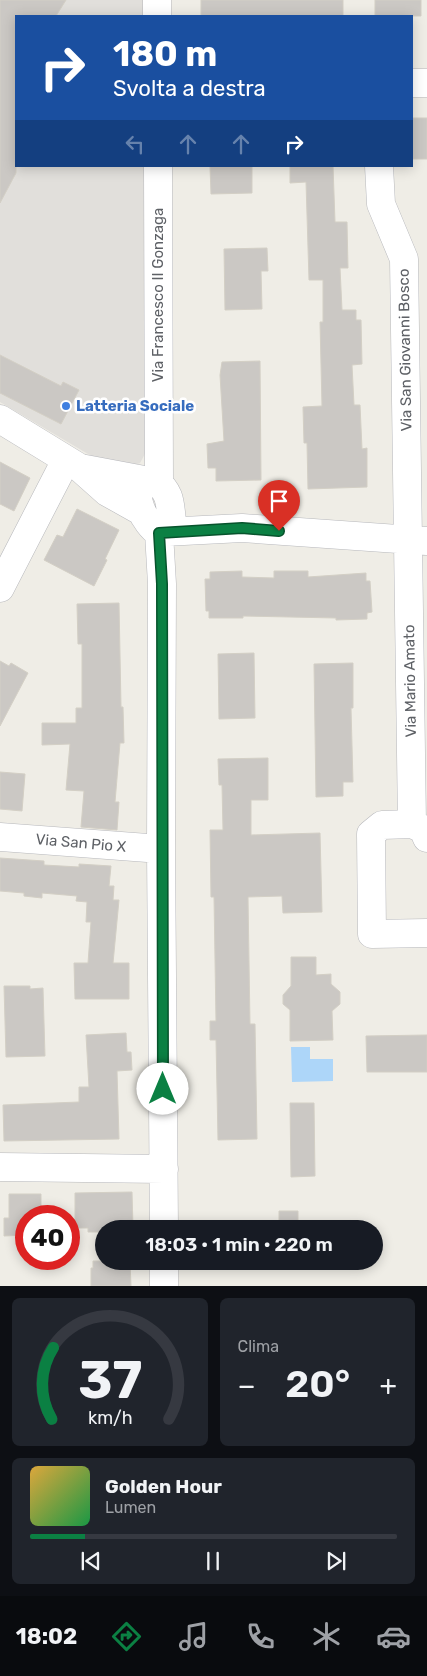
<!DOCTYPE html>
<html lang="it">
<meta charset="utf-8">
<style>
:root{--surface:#171b24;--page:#20242c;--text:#f1f3f6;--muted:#9ea1a6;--line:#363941;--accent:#0b8043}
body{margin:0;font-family:Rubik,sans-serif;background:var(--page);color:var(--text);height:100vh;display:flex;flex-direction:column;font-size:19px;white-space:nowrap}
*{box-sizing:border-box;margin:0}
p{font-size:16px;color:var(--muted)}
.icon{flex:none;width:28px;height:28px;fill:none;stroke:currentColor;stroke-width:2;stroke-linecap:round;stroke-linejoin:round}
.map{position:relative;height:1286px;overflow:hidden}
.details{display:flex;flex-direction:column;gap:12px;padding:12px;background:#0d0f14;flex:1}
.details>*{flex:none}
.top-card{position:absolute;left:15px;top:15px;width:398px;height:152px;border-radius:0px;box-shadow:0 2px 12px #0003;background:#1a4fa0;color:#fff;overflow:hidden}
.speed{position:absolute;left:15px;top:1205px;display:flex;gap:10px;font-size:25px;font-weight:700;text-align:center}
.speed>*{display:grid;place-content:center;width:65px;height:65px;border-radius:50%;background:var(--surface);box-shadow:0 2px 12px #0003;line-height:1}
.speed .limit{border:8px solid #d22;background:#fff;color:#111}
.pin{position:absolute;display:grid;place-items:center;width:42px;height:42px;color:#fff;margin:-51px -21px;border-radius:50% 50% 50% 0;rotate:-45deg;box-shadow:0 0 5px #0007}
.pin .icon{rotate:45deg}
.me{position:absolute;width:55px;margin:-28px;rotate:0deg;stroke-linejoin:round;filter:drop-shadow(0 0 4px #0008)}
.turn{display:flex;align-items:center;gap:18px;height:105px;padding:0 15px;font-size:22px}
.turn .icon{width:65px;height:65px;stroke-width:2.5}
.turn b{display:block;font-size:35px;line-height:42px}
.lanes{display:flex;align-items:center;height:48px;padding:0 15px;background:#0003;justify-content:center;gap:25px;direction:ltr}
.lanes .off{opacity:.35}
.big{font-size:38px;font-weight:600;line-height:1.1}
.details .widget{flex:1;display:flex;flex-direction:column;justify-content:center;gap:8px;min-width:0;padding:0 18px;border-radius:8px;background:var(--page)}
.details .dial{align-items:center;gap:0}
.dial svg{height:130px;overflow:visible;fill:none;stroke:var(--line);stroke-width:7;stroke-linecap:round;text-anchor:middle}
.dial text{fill:var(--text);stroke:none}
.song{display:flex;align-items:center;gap:15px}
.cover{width:60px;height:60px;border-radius:8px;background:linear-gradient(135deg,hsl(40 70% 55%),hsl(140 70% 35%))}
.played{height:5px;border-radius:2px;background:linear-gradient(90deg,var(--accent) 15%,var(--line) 15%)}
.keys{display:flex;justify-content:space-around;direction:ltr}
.heat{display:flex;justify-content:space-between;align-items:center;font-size:28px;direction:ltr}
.details .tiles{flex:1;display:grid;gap:12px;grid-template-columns:1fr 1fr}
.widget:last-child{grid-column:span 2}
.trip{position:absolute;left:95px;top:1220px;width:288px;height:50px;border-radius:25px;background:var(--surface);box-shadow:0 2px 12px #0003;font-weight:600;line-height:50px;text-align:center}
.tab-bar{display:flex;height:80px;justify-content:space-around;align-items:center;background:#090b0e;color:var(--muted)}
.tab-bar .icon{width:35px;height:35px}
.tab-bar .on{color:var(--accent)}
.tab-bar b{font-size:22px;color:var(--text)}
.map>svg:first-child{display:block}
.industrial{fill:#e1dfdb}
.water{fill:#add6f9}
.building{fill:#cbc8c4;stroke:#d3cfc5}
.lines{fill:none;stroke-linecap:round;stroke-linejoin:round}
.minor-casing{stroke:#b7b8bc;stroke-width:29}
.minor{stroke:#fff;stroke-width:28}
.route-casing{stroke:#07532c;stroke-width:12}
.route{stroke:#0b8043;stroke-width:9}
.shop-dot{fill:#3f7fe0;stroke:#fff;stroke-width:2}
.labels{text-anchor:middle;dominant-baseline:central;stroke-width:5;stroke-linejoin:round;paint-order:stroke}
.street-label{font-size:15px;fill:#5e6166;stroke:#fff}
.shop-label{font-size:15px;font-weight:bold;fill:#366cbe;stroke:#fff;text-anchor:start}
</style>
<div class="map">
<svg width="427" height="1286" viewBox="0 0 427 1286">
<rect width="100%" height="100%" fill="#efede6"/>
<!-- industrial -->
<path class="industrial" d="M 0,0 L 144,0 L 144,16 L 16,16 L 16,166 L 145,166 L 146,452 L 140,463 L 126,469 L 105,464 L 0,402 Z"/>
<!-- water -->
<path class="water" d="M 291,1047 L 310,1047 L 310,1059 L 333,1059 L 333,1081 L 292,1082 Z"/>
<!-- building -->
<path class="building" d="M 0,0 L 66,0 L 56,16 L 16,16 L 16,173 L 0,203 Z
M 201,0 L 343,0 L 343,16 L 201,16 Z
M 375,0 L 421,0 L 421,16 L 375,16 Z
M 411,118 L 427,118 L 427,159 L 411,159 Z
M 210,166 L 252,166 L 252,193 L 211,194 Z
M 290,166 L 333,166 L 335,222 L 347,222 L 348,268 L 340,268 L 342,310 L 356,310 L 356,320 L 361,320 L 362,364 L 352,365 L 354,405 L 360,405 L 362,449 L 367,448 L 367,487 L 308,489 L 307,443 L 304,443 L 303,407 L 322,406 L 320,322 L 323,322 L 323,280 L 309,280 L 306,182 L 290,183 Z
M 267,248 L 268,271 L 261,271 L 262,309 L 225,310 L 224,249 Z
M 0,355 L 61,386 L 63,382 L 79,390 L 61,424 L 0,393 Z
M 260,361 L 261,480 L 216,481 L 216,468 L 208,468 L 207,444 L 224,441 L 220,375 L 222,362 Z
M 0,462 L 30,478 L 14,511 L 0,504 Z
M 77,509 L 119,530 L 105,559 L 107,560 L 94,586 L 44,560 L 57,535 L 63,537 Z
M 242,571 L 242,577 L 274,578 L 274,571 L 308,571 L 308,577 L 366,573 L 366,581 L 370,581 L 372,612 L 367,613 L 367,619 L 336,620 L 336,618 L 243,616 L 243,618 L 209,618 L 209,611 L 206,611 L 205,579 L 210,579 L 210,572 Z
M 119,603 L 121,707 L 123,707 L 124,743 L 120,743 L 115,802 L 119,802 L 117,830 L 81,827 L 84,791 L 66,790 L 70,744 L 42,745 L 42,723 L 76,723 L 76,708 L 82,708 L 82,644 L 78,644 L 77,604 Z
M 254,653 L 255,718 L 219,719 L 218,654 Z
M 0,661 L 9,666 L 11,663 L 28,673 L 0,726 Z
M 353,663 L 353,708 L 351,708 L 353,782 L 343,782 L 343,796 L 316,797 L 314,664 Z
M 268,758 L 268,800 L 251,800 L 251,835 L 320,833 L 322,912 L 283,913 L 282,896 L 248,897 L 250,1024 L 255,1024 L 257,1139 L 218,1140 L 216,1040 L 210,1040 L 210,1021 L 216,1021 L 214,897 L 211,897 L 210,830 L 223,830 L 222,785 L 219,785 L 218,759 Z
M 0,772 L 25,774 L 22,811 L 0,809 Z
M 0,858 L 44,861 L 44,865 L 79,867 L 79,864 L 111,866 L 109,886 L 114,886 L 113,900 L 119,900 L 113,963 L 129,963 L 129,999 L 75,999 L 74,963 L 88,963 L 91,922 L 86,922 L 87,902 L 76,901 L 77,896 L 42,893 L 42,898 L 24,896 L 24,893 L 0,891 Z
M 291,957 L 316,957 L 316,975 L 331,974 L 331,984 L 340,992 L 340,1004 L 332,1011 L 333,1040 L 290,1041 L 290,1010 L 283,1004 L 283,995 L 291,986 Z
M 4,986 L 30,986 L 30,989 L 43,988 L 45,1056 L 6,1057 Z
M 126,1033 L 127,1052 L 131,1052 L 132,1070 L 117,1071 L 119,1139 L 4,1141 L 3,1105 L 79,1102 L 79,1087 L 89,1087 L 86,1035 Z
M 427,1035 L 427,1072 L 367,1072 L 366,1036 Z
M 290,1103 L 314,1103 L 315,1176 L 291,1177 Z
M 132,1192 L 133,1227 L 104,1229 L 104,1232 L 88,1232 L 88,1228 L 75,1228 L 75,1193 Z
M 9,1194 L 41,1194 L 41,1216 L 26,1216 L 26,1235 L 4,1236 L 4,1218 L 9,1218 Z
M 279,1211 L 298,1211 L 298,1229 L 279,1229 Z
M 93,1261 L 130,1261 L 131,1286 L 91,1286 L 91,1268 L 93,1268 Z"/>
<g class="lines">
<!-- minor casing -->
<g class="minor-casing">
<path id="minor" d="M 157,0 L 157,16
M 411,83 L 427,83
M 158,166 L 159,483
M 379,166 L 381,204 L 404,259 L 412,824
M 0,419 L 80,468 L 107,492 L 141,511
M 80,468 L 144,480
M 154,479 C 171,493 170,502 172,523 L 164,532 L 159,533 C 145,524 129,494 144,480 Z
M 164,532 L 242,528 L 427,541
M 159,533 L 162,584 L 161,849 L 164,1229
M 0,588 L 66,460
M 0,837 L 161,849
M 427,838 L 423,829 L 412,824 L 382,825 L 371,834 L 372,934 L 427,933
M 0,1167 L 164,1169
M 164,1261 L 164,1286"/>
</g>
<!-- minor -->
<use href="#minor" class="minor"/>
</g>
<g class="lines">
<!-- route casing -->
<g class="route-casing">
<path id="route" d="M 163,1089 L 162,584 L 159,533 L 242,528 L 279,531"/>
</g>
<!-- route -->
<use href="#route" class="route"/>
</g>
<!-- markers -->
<circle class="shop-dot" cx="66" cy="406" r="5"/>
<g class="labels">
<!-- street labels -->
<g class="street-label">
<text transform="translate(158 295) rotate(-90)">Via Francesco II Gonzaga</text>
<text transform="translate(405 350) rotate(-91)">Via San Giovanni Bosco</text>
<text transform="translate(410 681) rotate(-91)">Via Mario Amato</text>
<text transform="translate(81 843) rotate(5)">Via San Pio X</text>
</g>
<!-- shop labels -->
<g class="shop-label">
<text x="76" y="406">Latteria Sociale</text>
</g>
</g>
</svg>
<div class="speed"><div class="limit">40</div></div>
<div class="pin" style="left:279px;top:531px;background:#d93025"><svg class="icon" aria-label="arrive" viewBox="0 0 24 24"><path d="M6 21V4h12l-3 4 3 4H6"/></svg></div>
<svg class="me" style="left:163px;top:1089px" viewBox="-20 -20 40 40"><circle r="19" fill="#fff"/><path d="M0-13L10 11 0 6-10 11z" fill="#0b8043"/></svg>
<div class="trip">18:03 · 1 min · 220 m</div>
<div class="top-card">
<div class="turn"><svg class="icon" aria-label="right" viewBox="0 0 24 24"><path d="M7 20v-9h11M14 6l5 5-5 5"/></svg><div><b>180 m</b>Svolta a destra</div></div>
<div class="lanes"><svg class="icon off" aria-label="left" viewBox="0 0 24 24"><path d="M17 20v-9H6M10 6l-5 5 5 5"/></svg><svg class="icon off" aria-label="ahead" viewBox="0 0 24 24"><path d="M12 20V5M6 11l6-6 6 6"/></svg><svg class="icon off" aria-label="ahead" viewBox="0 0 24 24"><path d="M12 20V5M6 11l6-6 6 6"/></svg><svg class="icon" aria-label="right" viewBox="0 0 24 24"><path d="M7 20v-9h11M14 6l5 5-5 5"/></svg></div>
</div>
</div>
<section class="details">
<div class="tiles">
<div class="widget dial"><svg viewBox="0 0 100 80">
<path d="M14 69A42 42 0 1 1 86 69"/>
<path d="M14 69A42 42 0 0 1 15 25" stroke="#0b8043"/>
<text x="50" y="56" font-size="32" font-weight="700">37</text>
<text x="50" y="72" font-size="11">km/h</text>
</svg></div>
<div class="widget"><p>Clima</p>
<div class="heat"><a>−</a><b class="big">20°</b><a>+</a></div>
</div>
<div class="widget">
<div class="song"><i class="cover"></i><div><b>Golden Hour</b><p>Lumen</p></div></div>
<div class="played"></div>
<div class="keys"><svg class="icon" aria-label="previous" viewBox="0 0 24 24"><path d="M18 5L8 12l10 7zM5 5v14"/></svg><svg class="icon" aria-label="pause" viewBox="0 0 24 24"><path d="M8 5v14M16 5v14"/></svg><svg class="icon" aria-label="next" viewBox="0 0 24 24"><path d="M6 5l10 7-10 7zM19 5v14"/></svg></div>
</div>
</div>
</section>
<nav class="tab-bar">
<b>18:02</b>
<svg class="icon on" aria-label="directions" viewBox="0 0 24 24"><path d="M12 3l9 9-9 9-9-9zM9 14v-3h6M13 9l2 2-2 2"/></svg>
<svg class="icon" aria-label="music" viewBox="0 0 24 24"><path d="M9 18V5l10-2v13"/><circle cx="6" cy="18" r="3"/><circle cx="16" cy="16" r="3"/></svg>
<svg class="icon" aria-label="phone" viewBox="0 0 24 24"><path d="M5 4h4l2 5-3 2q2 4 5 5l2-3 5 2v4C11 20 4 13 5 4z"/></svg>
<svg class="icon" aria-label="climate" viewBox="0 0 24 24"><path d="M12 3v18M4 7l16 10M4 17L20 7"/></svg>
<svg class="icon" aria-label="car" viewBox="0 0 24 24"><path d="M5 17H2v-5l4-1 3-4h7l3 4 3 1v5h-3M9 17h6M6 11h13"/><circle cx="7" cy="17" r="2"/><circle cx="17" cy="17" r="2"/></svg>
</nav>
